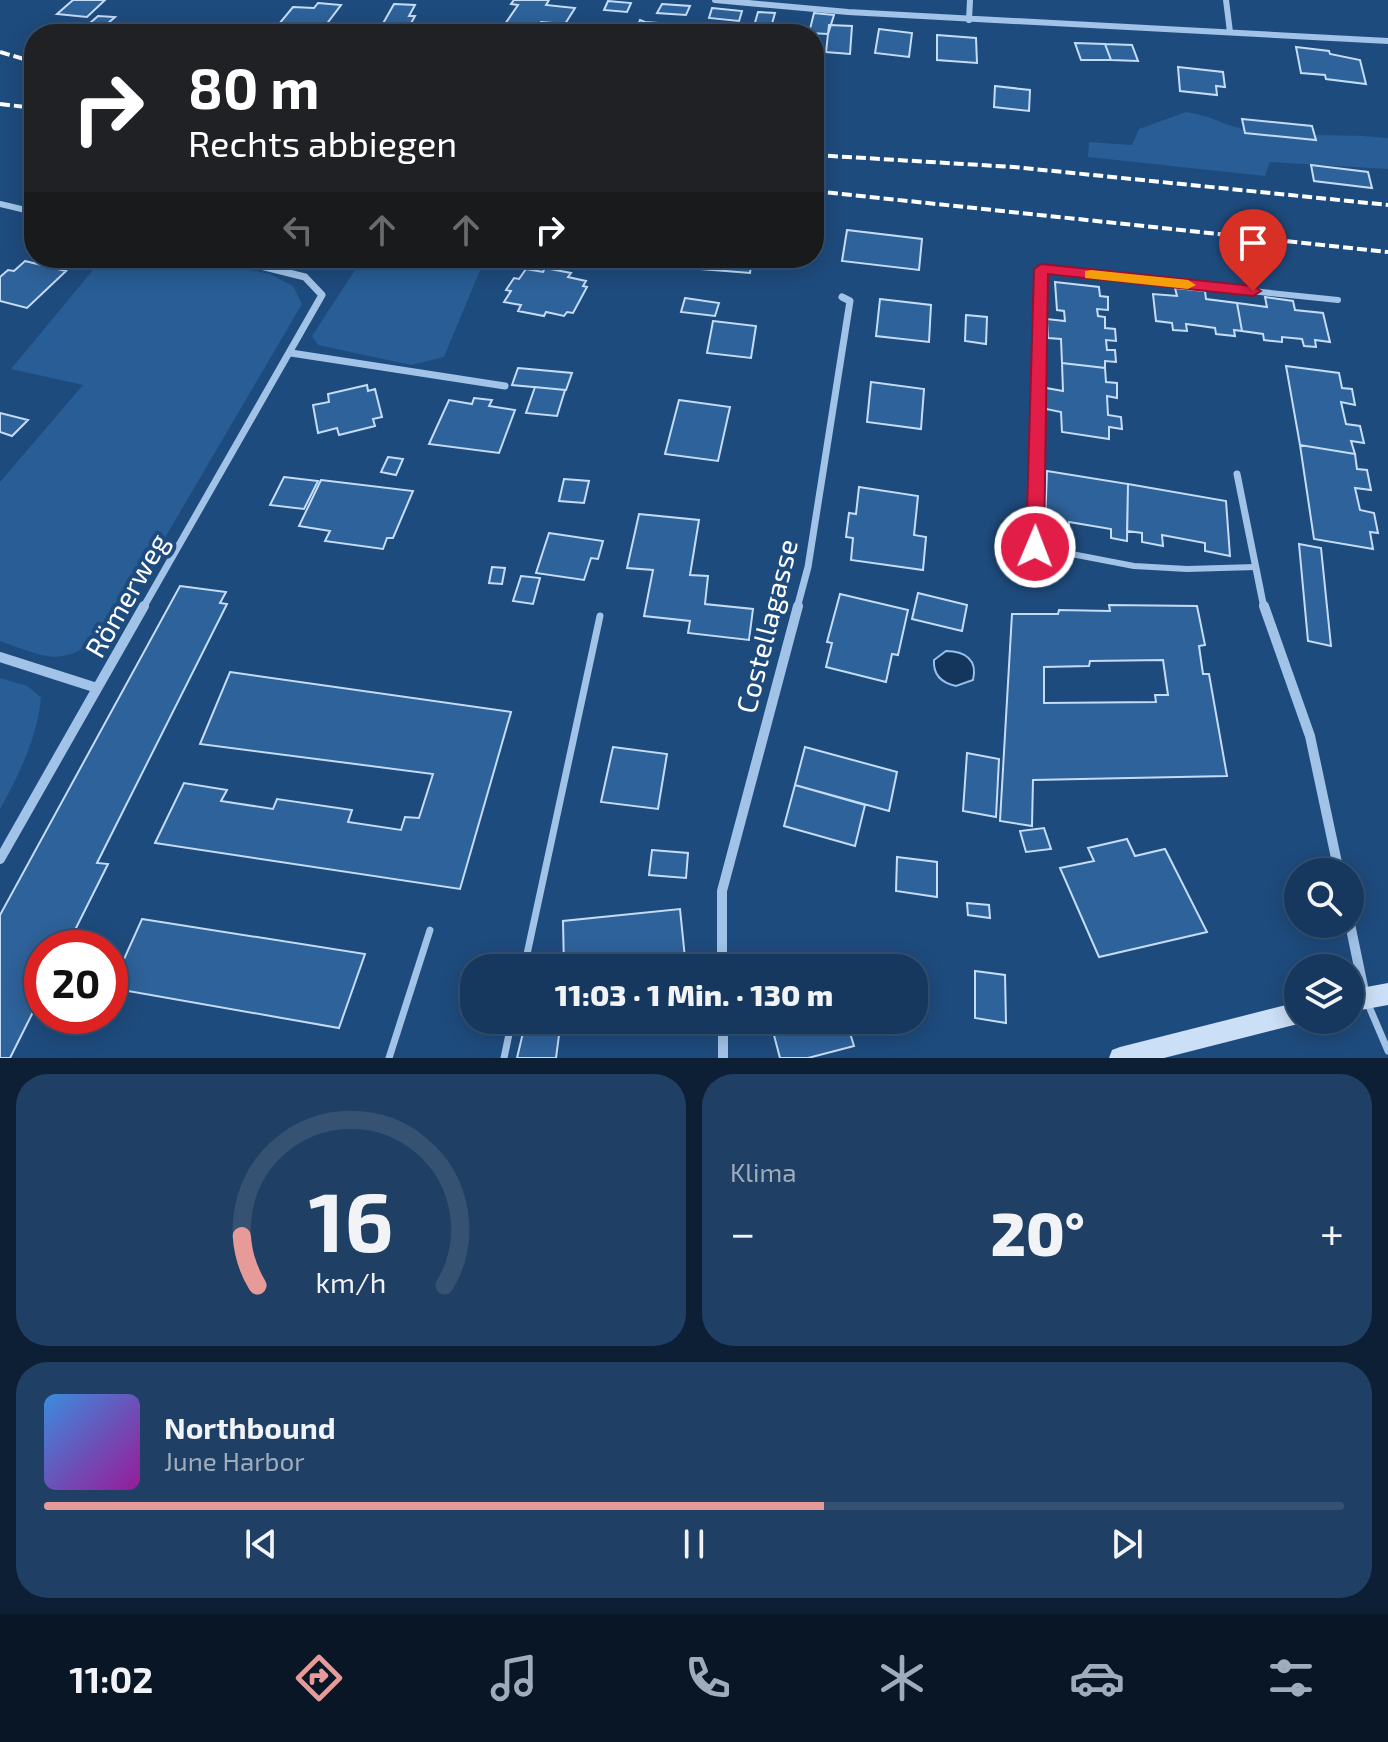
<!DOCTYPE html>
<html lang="de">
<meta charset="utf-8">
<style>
:root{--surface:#16385e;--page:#1f3f64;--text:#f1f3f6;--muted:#9eacbc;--line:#355273;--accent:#e69b98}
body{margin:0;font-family:"Exo 2",sans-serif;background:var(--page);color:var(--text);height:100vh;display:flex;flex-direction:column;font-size:30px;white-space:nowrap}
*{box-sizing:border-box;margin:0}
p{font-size:26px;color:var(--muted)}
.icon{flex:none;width:44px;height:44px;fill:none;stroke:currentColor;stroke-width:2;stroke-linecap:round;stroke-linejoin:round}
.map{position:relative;height:1058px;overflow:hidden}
.sheet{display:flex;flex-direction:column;gap:16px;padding:16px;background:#0c1f34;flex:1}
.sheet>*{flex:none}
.hud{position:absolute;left:24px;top:24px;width:800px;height:244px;border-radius:32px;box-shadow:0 4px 20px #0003,0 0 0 2px var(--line);background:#202124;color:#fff;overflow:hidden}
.buttons{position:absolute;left:1284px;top:858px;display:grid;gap:16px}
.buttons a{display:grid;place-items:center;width:80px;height:80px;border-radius:50%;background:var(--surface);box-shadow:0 4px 20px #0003,0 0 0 2px var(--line);font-size:40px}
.speed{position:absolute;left:24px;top:930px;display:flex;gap:16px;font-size:40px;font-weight:700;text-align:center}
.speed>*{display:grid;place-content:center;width:104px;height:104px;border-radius:50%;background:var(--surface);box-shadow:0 4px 20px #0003,0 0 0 2px var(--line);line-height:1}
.speed .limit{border:12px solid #d22;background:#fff;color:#111}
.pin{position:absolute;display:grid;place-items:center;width:68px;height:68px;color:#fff;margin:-82px -34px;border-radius:50% 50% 50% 0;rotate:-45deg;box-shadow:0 0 8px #0007}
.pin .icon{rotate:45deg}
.me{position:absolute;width:88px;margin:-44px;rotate:1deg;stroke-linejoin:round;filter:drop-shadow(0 0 6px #0008)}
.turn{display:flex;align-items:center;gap:28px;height:168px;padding:0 32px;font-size:36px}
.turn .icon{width:104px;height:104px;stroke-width:2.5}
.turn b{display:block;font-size:56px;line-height:68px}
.lanes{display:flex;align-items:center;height:76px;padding:0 32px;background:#0003;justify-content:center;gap:40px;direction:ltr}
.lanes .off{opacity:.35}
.big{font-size:60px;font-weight:800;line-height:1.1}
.sheet .card{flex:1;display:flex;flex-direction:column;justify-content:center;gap:12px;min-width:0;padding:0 28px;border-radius:32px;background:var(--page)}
.sheet .dial{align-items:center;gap:0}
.dial svg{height:208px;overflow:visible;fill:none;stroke:var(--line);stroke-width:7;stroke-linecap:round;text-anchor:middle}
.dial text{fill:var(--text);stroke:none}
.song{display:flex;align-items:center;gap:24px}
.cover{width:96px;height:96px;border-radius:12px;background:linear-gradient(135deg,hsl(210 70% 55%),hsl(300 70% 35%))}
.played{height:8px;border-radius:4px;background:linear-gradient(90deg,var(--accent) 60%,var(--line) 60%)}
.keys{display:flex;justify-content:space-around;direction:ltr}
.heat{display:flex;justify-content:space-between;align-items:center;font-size:44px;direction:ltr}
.sheet .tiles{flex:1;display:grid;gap:16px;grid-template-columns:1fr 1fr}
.card:last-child{grid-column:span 2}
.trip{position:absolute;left:460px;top:954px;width:468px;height:80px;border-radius:32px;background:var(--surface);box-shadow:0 4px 20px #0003,0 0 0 2px var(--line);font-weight:800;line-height:80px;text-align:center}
.menu{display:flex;height:128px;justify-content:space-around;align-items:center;background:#091626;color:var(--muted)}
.menu .icon{width:56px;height:56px}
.menu .active{color:var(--accent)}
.menu b{font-size:36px;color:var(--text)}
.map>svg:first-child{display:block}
.green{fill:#285d95}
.water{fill:#14355c;stroke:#94bfe9;stroke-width:2}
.building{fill:#2e629a;stroke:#c5dcf6;stroke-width:2;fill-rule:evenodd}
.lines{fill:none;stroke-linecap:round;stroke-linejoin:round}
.service-far1{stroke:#a1c3e7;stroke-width:6}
.service{stroke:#a1c3e7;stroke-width:7}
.minor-far2{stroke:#a1c3e7;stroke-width:6}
.minor-far1{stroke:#a1c3e7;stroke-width:7}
.minor{stroke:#a1c3e7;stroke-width:10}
.secondary{fill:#cbdff6;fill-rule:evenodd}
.rail{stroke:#fff;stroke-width:4;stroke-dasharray:10 4;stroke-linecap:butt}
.route{fill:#e11d48;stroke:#92132f;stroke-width:2}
.slow{fill:#f59e0b}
.labels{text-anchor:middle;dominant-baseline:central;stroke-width:8;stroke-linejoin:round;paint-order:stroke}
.street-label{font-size:28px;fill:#fff;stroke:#1e4b7d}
</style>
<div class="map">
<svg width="1388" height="1058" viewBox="0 0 1388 1058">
<rect width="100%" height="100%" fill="#1e4b7d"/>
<!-- green -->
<path class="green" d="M 1186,112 C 1211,115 1233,130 1258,132 C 1301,137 1345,133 1388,138 L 1388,169 L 1270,162 L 1265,176 L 1088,157 L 1089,142 L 1132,145 L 1139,129 Z
M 103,258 L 192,258 L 270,274 L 293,286 L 302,304 L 112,628 C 63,667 55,661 0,641 L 0,482 L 83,385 L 11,369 Z
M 363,258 L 485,258 L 444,357 L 411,365 L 318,345 L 312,336 Z
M 0,678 L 27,686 L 41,697 C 38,736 19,775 0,809 Z"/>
<!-- water -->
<path class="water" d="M 946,651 C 965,651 978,660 973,680 L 956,686 C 942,683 933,675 934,660 Z"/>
<!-- building -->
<path class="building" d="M 73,0 L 105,0 L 87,17 L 57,14 Z
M 514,0 L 549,0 L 546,5 L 575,8 L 565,24 L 541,22 L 537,27 L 505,24 L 518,5 L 511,4 Z
M 608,1 L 631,3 L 627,12 L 604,10 Z
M 318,3 L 341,5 L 319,34 L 282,34 L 289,25 L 279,24 L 293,7 L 314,8 Z
M 394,4 L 415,5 L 409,16 L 415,16 L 405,34 L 377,34 Z
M 662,4 L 690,6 L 686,15 L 657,13 Z
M 712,8 L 742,11 L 739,21 L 709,18 Z
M 758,12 L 775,13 L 770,31 L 764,33 L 752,33 Z
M 814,13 L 834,15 L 828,34 L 809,33 Z
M 98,16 L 115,17 L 98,32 L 81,31 Z
M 640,20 L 645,22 L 685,25 L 683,34 L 634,34 Z
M 829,25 L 852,26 L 850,54 L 826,52 Z
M 696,26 L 705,28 L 744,30 L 742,34 L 694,34 Z
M 879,29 L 912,33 L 909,57 L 875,53 Z
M 937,35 L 976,38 L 977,63 L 937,60 Z
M 1075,43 L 1105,44 L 1111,60 L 1081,60 Z
M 1105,44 L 1132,45 L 1138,61 L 1111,60 Z
M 1296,47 L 1329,51 L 1330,54 L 1360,60 L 1366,84 L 1326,79 L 1325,75 L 1301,73 Z
M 1178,67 L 1223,72 L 1225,87 L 1216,86 L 1217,95 L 1180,91 Z
M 995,86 L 1030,90 L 1029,111 L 994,107 Z
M 1242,119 L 1312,126 L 1316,140 L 1245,133 Z
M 1311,165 L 1368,172 L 1372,188 L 1314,181 Z
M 847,230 L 922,239 L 919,270 L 842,261 Z
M 703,258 L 752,258 L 750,273 L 701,269 Z
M 25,261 L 66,271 L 27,308 L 0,301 L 0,277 L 8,270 L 14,271 Z
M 545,268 L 571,273 L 568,277 L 586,281 L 583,286 L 587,287 L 573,313 L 567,312 L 564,316 L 546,312 L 544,316 L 518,311 L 521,305 L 504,302 L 511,291 L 506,290 L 514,278 L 519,279 L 526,269 L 543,272 Z
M 1055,282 L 1099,287 L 1100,296 L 1108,297 L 1108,310 L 1097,309 L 1098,316 L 1105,317 L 1105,328 L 1115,329 L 1116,341 L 1106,340 L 1107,350 L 1115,350 L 1116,362 L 1105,361 L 1105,368 L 1062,363 L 1061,339 L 1048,338 L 1047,319 L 1065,321 L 1064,311 L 1057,310 Z
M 1175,288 L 1205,291 L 1206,299 L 1237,303 L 1242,331 L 1234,330 L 1235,336 L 1216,334 L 1215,328 L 1186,324 L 1187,331 L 1173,330 L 1172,323 L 1156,321 L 1153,294 L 1177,296 Z
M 1265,297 L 1293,301 L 1295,310 L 1323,313 L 1330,342 L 1315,340 L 1316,347 L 1304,346 L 1302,339 L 1282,337 L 1282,342 L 1264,340 L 1263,334 L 1242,331 L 1237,303 L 1267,307 Z
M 685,298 L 719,303 L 715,316 L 681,312 Z
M 880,299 L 931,305 L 929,342 L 876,336 Z
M 966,315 L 987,317 L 986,344 L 965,341 Z
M 713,321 L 756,326 L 751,358 L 707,353 Z
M 1062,363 L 1105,368 L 1106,382 L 1117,383 L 1117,398 L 1107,396 L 1108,415 L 1121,417 L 1122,429 L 1109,427 L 1109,439 L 1062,432 L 1061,412 L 1046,409 L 1046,388 L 1063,391 Z
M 1286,366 L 1339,373 L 1342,388 L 1352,389 L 1355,405 L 1341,402 L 1346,424 L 1360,426 L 1364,443 L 1351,441 L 1355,454 L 1300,445 Z
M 518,368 L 572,373 L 566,390 L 512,385 Z
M 871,382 L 924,389 L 921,429 L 867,422 Z
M 367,385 L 368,391 L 375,389 L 382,417 L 373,419 L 375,426 L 339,435 L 337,428 L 318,433 L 313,405 L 329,402 L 328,394 Z
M 535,387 L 565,390 L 557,416 L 526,413 Z
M 474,398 L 492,400 L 489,406 L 515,410 L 499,453 L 429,444 L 449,400 L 472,404 Z
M 679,400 L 730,407 L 718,461 L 665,454 Z
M 0,413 L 28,420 L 12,436 L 0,432 Z
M 1300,445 L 1355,454 L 1357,469 L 1367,470 L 1371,490 L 1355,488 L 1360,510 L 1374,513 L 1378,533 L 1370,532 L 1373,549 L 1314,539 Z
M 388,457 L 403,459 L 396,475 L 381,472 Z
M 1047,471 L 1128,484 L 1127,541 L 1111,538 L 1111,529 L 1069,522 L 1069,530 L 1045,526 Z
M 284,477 L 318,481 L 304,509 L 270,505 Z
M 564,479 L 589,481 L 584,503 L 559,501 Z
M 321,480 L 413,491 L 393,538 L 387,538 L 383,549 L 325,541 L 330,531 L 299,526 Z
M 1128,484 L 1226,501 L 1230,556 L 1205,551 L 1205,543 L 1162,535 L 1163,546 L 1142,542 L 1142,533 L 1127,531 Z
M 859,487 L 918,496 L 914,535 L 926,537 L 923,570 L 851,560 L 853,538 L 846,537 L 849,513 L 856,514 Z
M 639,514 L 699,520 L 690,575 L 708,576 L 705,604 L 753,609 L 749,640 L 688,633 L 690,621 L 644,616 L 653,570 L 627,568 Z
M 549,533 L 603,541 L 598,559 L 591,558 L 584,580 L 536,573 Z
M 1299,544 L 1321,548 L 1331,646 L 1308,641 Z
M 492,567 L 505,568 L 502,584 L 489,583 Z
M 521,576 L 540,578 L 533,604 L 513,601 Z
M 180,586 L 226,592 L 220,603 L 227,604 L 97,863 L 108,864 L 66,948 L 42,948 L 42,994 L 10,1058 L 0,1058 L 0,915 Z
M 918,593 L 967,605 L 962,631 L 912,619 Z
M 840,594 L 908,610 L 898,655 L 892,654 L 886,682 L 826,667 L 832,643 L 827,642 Z
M 1109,605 L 1197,606 L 1205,645 L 1199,646 L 1203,674 L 1209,674 L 1227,776 L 1033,780 L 1032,826 L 1000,821 L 1012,614 L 1058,614 L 1059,610 L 1110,611 ZM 1163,660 L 1168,695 L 1155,695 L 1156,702 L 1044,703 L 1044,667 L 1089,666 L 1090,661 Z
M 230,672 L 511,712 L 460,889 L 155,843 L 184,783 L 227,790 L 221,801 L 273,809 L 277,799 L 352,810 L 348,822 L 401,830 L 405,817 L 419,818 L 433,774 L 200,744 Z
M 613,747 L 667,754 L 658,809 L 601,802 Z
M 805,747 L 897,772 L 889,811 L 795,785 Z
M 967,753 L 999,759 L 996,817 L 963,811 Z
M 795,785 L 865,805 L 855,846 L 784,826 Z
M 1044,828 L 1051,849 L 1026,852 L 1020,831 Z
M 1127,839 L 1135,856 L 1165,849 L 1207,932 L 1099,957 L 1060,868 L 1094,861 L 1088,848 Z
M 652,850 L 688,853 L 686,878 L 649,875 Z
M 897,857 L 937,862 L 937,897 L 896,891 Z
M 967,903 L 989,905 L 990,918 L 968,915 Z
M 680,909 L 686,968 L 564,968 L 563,921 Z
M 142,919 L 365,954 L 339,1028 L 111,988 Z
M 975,971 L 1005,975 L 1006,1023 L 975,1018 Z
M 526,1020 L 561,1020 L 556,1058 L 517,1058 Z
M 770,1020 L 846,1020 L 854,1046 L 808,1058 L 780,1058 Z"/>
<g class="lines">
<!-- service-far1 -->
<path class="service-far1" d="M 1256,567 L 1187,569 L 1134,566 L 1035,547 L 1041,269 L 1338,300"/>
<!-- service -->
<path class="service" d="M 524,968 L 600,616
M 1368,1004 L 1388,1051
M 389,1058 L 430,930
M 504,1058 L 512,1020"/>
<!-- minor-far2 -->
<path class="minor-far2" d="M 715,0 L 848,12 L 1388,41
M 1226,0 L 1230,32
M 969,20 L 970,0
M 0,204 L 34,212
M 229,258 L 252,264"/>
<!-- minor-far1 -->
<path class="minor-far1" d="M 291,353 L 505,386
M 1237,474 L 1264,608
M 143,608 L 322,295 L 305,277 L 244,262
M 797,608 L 808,567 L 850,301 L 842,297"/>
<!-- minor -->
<path class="minor" d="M 1264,606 L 1310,736 L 1339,872
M 0,657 L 97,688
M 0,859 L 144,606
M 1350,924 L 1365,996
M 722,968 L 722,891 L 798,606
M 723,1020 L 723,1058"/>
<!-- secondary -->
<path class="secondary" d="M 1388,983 L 1388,1005 L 1350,1012 L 1350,990 Z
M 1298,1002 L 1298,1020 L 1306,1020 L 1298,1024 L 1164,1058 L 1109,1058 L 1112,1050 L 1120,1047 Z"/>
<!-- rail -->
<path class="rail" d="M 0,52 L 34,62
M 0,104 L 34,108
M 814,155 L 1014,167 L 1388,205
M 814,191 L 1388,252"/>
</g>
<!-- route -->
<path class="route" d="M 1041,264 L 1253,286 L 1261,291 L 1253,296 L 1048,274 L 1044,547 L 1035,555 L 1026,547 L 1034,269 Z"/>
<!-- slow -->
<path class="slow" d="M 1091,270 L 1188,280 L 1196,285 L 1188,289 L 1085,278 L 1085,271 Z"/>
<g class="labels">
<!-- street labels -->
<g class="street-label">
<text transform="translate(126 595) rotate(-60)">Römerweg</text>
<text transform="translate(766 626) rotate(-76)">Costellagasse</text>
</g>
</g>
</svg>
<div class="buttons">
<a><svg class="icon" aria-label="search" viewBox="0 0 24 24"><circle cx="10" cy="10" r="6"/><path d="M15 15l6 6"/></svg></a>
<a><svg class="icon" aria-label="layers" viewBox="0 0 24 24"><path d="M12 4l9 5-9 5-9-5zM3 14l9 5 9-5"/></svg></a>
</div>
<div class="speed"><div class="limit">20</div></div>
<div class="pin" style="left:1253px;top:291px;background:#d93025"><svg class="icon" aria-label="arrive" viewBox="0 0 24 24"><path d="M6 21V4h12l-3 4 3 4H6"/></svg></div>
<svg class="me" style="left:1035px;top:547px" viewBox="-20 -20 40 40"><circle r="17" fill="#e11d48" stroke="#fff" stroke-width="3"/><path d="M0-11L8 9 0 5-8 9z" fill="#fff"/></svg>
<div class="trip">11:03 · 1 Min. · 130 m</div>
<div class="hud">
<div class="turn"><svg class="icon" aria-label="right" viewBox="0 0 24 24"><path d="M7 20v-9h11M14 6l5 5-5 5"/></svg><div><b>80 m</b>Rechts abbiegen</div></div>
<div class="lanes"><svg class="icon off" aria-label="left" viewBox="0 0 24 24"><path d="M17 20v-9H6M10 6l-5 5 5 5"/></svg><svg class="icon off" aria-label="ahead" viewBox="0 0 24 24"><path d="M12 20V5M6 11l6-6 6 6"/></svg><svg class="icon off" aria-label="ahead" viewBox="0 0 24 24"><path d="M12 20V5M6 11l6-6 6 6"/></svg><svg class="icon" aria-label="right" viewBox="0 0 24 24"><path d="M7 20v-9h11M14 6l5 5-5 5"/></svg></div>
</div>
</div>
<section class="sheet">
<div class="tiles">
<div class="card dial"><svg viewBox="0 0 100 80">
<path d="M14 69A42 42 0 1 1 86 69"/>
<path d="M14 69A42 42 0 0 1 8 50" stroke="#e69b98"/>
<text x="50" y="56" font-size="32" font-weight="700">16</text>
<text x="50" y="72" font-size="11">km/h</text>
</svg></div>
<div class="card"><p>Klima</p>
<div class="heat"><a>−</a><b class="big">20°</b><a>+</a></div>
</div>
<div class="card">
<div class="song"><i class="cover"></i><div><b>Northbound</b><p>June Harbor</p></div></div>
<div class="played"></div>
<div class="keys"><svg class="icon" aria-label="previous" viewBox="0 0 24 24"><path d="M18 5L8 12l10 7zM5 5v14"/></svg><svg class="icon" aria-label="pause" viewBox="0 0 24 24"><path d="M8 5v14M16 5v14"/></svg><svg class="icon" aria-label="next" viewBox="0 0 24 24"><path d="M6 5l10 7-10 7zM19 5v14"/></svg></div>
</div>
</div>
</section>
<nav class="menu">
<b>11:02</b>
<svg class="icon active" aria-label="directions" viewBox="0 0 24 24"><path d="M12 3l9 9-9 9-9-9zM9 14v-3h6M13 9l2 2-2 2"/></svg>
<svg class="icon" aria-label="music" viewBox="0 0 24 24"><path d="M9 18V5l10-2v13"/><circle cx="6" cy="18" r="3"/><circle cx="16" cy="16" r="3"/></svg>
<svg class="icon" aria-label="phone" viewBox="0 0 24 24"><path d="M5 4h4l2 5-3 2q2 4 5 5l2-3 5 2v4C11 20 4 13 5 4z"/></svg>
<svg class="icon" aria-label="climate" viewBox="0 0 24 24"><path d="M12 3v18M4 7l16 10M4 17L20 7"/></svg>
<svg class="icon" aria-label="car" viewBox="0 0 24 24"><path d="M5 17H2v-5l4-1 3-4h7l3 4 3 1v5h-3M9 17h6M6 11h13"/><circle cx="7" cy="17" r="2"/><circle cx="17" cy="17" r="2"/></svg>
<svg class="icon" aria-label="filters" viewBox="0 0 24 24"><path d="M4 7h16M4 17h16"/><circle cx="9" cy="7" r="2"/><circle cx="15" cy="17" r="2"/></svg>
</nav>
